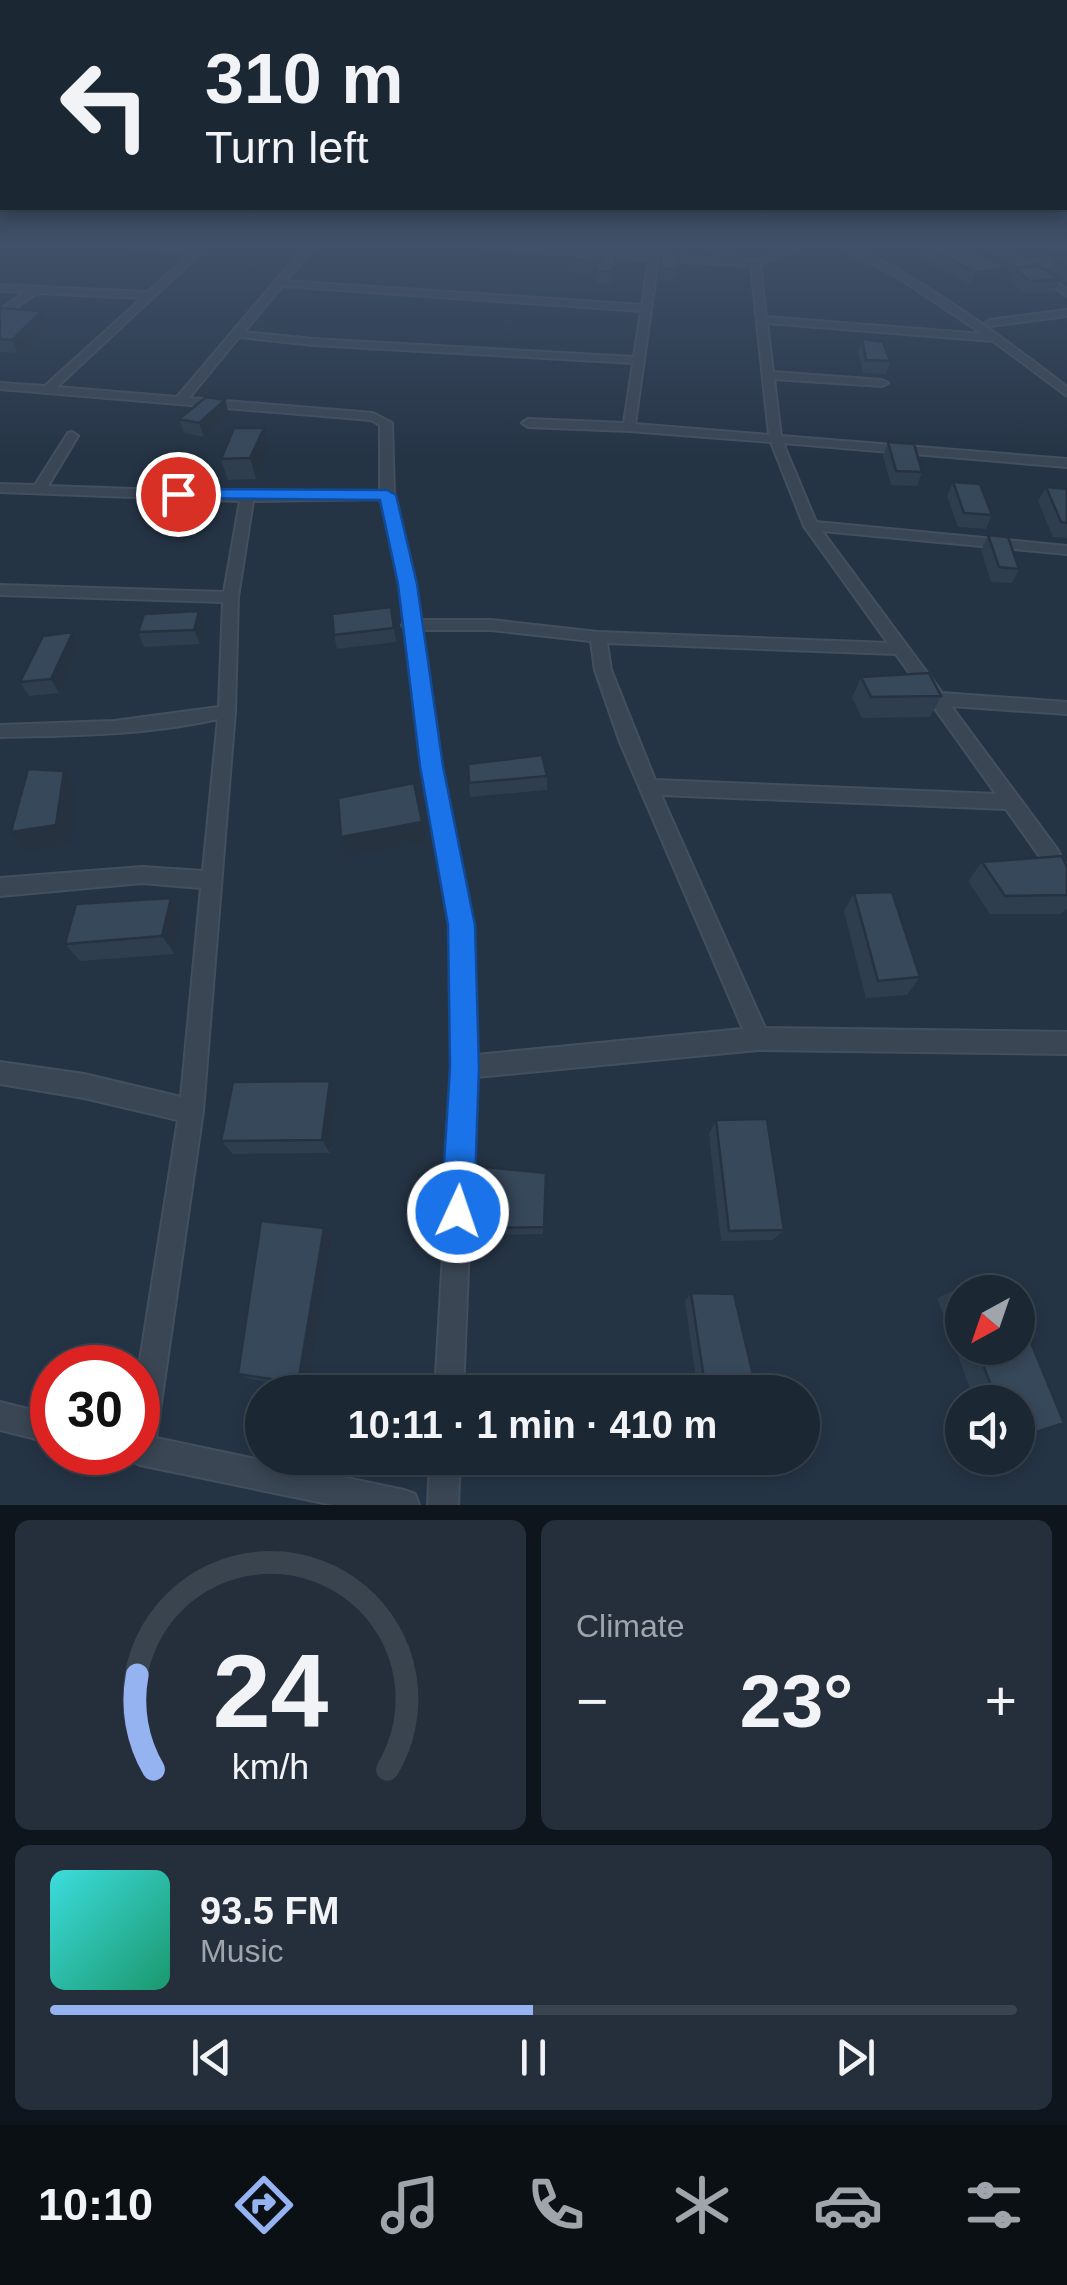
<!DOCTYPE html>
<meta charset="utf-8">
<style>
:root{--surface:#1c2734;--page:#252f3c;--text:#f1f3f6;--muted:#a0a5ac;--line:#3a444f;--accent:#95b2f1}
body{margin:0;font-family:Helvetica,sans-serif;background:var(--page);color:var(--text);height:100vh;display:flex;flex-direction:column;font-size:38px;white-space:nowrap}
*{box-sizing:border-box;margin:0}
p{font-size:32px;color:var(--muted)}
.icon{flex:none;width:55px;height:55px;fill:none;stroke:currentColor;stroke-width:2;stroke-linecap:round;stroke-linejoin:round}
.map{position:relative;height:1505px;overflow:hidden}
.side{display:flex;flex-direction:column;gap:15px;padding:15px;background:#0f151d;flex:1}
.side>*{flex:none}
.hud{position:absolute;left:0px;top:0px;width:1068px;height:210px;box-shadow:0 5px 15px #0003,0 0 0 2px var(--line);background:#1c2734;color:var(--text);overflow:hidden}
.needle{width:65px;rotate:220deg}
.tools{position:absolute;left:945px;top:1275px;display:grid;gap:20px}
.tools a{display:grid;place-items:center;width:90px;height:90px;border-radius:50%;background:var(--surface);box-shadow:0 5px 15px #0003,0 0 0 2px var(--line);font-size:50px}
.speed{position:absolute;left:30px;top:1345px;display:flex;gap:20px;font-size:50px;font-weight:700;text-align:center}
.speed>*{display:grid;place-content:center;width:130px;height:130px;border-radius:50%;background:var(--surface);box-shadow:0 5px 15px #0003,0 0 0 2px var(--line);line-height:1}
.speed .limit{border:15px solid #d22;background:#fff;color:#111}
.pin{position:absolute;display:grid;place-items:center;width:85px;height:85px;color:#fff;margin:-42px;border:5px solid #fff;border-radius:50%;box-shadow:0 2px 10px #0007}
.me{position:absolute;width:110px;margin:-55px;rotate:3deg;stroke-linejoin:round;filter:drop-shadow(0 0 8px #0008)}
.turn{display:flex;align-items:center;gap:35px;height:210px;padding:0 40px;font-size:45px}
.turn .icon{width:130px;height:130px;stroke-width:2.5}
.turn b{display:block;font-size:70px;line-height:85px}
.big{font-size:75px;font-weight:700;line-height:1.1}
.side .tile{flex:1;display:flex;flex-direction:column;justify-content:center;gap:15px;min-width:0;padding:0 35px;border-radius:15px;background:var(--page)}
.side .dial{align-items:center;gap:0}
.dial svg{height:260px;overflow:visible;fill:none;stroke:var(--line);stroke-width:7;stroke-linecap:round;text-anchor:middle}
.dial text{fill:var(--text);stroke:none}
.song{display:flex;align-items:center;gap:30px}
.cover{width:120px;height:120px;border-radius:15px;background:linear-gradient(135deg,hsl(180 70% 55%),hsl(160 70% 35%))}
.played{height:10px;border-radius:5px;background:linear-gradient(90deg,var(--accent) 50%,var(--line) 50%)}
.keys{display:flex;justify-content:space-around;direction:ltr}
.heat{display:flex;justify-content:space-between;align-items:center;font-size:55px;direction:ltr}
.side .tiles{flex:1;display:grid;gap:15px;grid-template-columns:1fr 1fr}
.tile:last-child{grid-column:span 2}
.trip{position:absolute;left:245px;top:1375px;width:575px;height:100px;border-radius:50px;background:var(--surface);box-shadow:0 5px 15px #0003,0 0 0 2px var(--line);font-weight:700;line-height:100px;text-align:center}
.dock{display:flex;height:160px;justify-content:space-around;align-items:center;background:#0b1015;color:var(--muted)}
.dock .icon{width:70px;height:70px}
.dock .on{color:var(--accent)}
.dock b{font-size:45px;color:var(--text)}
.map>svg:first-child{display:block}
.lines{fill:none;stroke-linecap:round;stroke-linejoin:round}
.minor-casing{stroke:#444f5e;stroke-width:4}
.minor{fill:#3a4654;fill-rule:evenodd}
.wall{fill:#2f3e4e}
.shaded-wall{fill:#263240}
.building{fill:#37485b;stroke:#263240;stroke-width:2.5}
.route{fill:#1a73e8;stroke:#114b97;stroke-width:2.5}
</style>
<div class="map">
<svg width="1067" height="1505" viewBox="0 0 1067 1505">
<rect width="100%" height="100%" fill="#253445"/>
<g class="lines">
<!-- minor casing -->
<g class="minor-casing">
<path id="minor" d="M 111,245 L 209,245 L 57,387 L 177,397 L 306,245 L 315,245 L 286,281 L 642,305 L 649,260 L 458,245 L 508,245 L 727,259 L 704,245 C 722,245 733,262 751,261 C 770,260 787,245 807,245 L 760,265 L 766,317 L 983,334 L 899,278 L 838,245 L 850,245 C 929,283 998,334 1067,387 L 1067,396 L 993,341 L 767,323 L 773,372 L 882,380 L 888,383 L 882,386 L 774,379 L 781,436 L 1067,459 L 1067,467 L 783,443 L 816,522 L 1067,546 L 1067,554 L 822,531 L 942,693 L 1067,702 L 1067,714 L 951,706 L 1057,849 L 1067,867 L 1067,895 L 1060,892 L 1043,861 L 1006,809 L 661,795 L 765,1028 L 1067,1032 L 1067,1054 L 758,1050 L 476,1077 L 463,1392 L 435,1392 L 454,1067 L 452,925 L 422,766 L 405,629 L 402,625 L 404,622 L 400,584 L 381,499 L 253,501 L 238,597 L 235,711 L 203,1111 L 156,1438 L 404,1490 L 415,1494 L 419,1505 L 333,1505 L 140,1465 L 128,1459 L 125,1452 L 138,1452 L 138,1373 L 178,1120 L 84,1098 L 0,1084 L 0,1062 L 84,1074 L 181,1097 L 201,888 L 142,883 L 0,896 L 0,878 L 142,867 L 203,871 L 218,719 C 146,735 73,736 0,737 L 0,725 L 114,721 L 219,707 L 223,602 L 0,595 L 0,585 L 224,592 L 240,501 L 0,492 L 0,484 L 35,485 L 68,433 L 72,432 L 78,436 L 48,486 L 247,493 L 380,491 L 380,425 L 371,420 L 0,389 L 0,383 L 45,386 L 142,298 L 37,293 L 0,318 L 0,310 L 25,292 L 0,291 L 0,285 L 148,292 L 192,252 ZM 658,260 L 751,266 L 769,435 L 635,424 ZM 282,286 L 641,311 L 634,357 L 313,339 L 244,332 ZM 239,337 L 313,345 L 633,363 L 624,423 L 528,419 L 522,423 L 528,427 L 629,431 L 771,442 L 804,526 L 888,643 L 598,632 L 491,620 L 419,620 L 414,584 L 394,495 L 392,423 L 373,413 L 189,398 ZM 421,630 L 491,630 L 591,641 L 595,670 L 620,742 L 743,1029 L 476,1055 L 472,925 L 440,766 ZM 607,643 L 896,654 L 996,794 L 655,780 L 611,670 Z
M 983,245 L 995,245 L 1028,262 L 1067,256 L 1067,262 L 1035,267 L 1067,289 L 1067,296 L 1024,267 Z
M 1067,310 L 1067,316 L 990,326 L 985,323 L 990,320 Z
M 0,1402 L 52,1415 L 52,1443 L 0,1430 Z
M 430,1458 L 460,1458 L 458,1505 L 428,1505 Z"/>
</g>
<!-- minor -->
<use href="#minor" class="minor"/>
</g>
<!-- wall -->
<path class="wall" d="M 922,245 L 965,245 L 1001,280 L 970,286 L 919,255 Z
M 1047,245 L 1067,245 L 1067,255 Z
M 597,248 L 597,260 L 591,273 L 575,273 L 575,260 Z
M 618,249 L 611,284 L 596,283 L 596,271 Z
M 662,252 L 678,266 L 674,282 L 659,280 Z
M 1067,255 L 1067,284 L 1054,276 L 1056,273 L 1049,269 L 1054,257 Z
M 1014,268 L 1060,280 L 1055,292 L 1025,294 L 1009,280 Z
M 0,308 L 42,311 L 48,324 L 18,353 L 0,352 Z
M 862,339 L 890,361 L 886,374 L 863,373 L 858,352 Z
M 229,414 L 204,437 L 184,433 L 179,419 Z
M 888,442 L 922,472 L 917,486 L 891,485 L 883,456 Z
M 269,448 L 256,479 L 228,480 L 221,459 Z
M 953,482 L 992,515 L 986,529 L 958,527 L 947,496 Z
M 1046,487 L 1067,489 L 1067,538 L 1053,537 L 1038,501 Z
M 988,535 L 1019,569 L 1012,583 L 991,582 L 981,550 Z
M 391,607 L 396,642 L 337,649 L 334,635 Z
M 205,626 L 200,644 L 144,647 L 138,632 Z
M 73,632 L 80,647 L 59,693 L 29,696 L 20,682 Z
M 861,677 L 941,696 L 930,717 L 862,718 L 852,698 Z
M 468,764 L 547,776 L 547,790 L 470,797 Z
M 982,862 L 1067,867 L 1067,908 L 1061,914 L 990,914 L 968,881 Z
M 854,893 L 920,977 L 907,995 L 866,998 L 844,911 Z
M 171,898 L 182,916 L 175,954 L 80,961 L 65,944 Z
M 337,1095 L 330,1153 L 233,1154 L 221,1141 Z
M 716,1120 L 784,1230 L 773,1240 L 721,1241 L 709,1134 Z
M 546,1173 L 543,1234 L 490,1235 L 489,1228 Z
M 324,1228 L 332,1238 L 309,1387 L 251,1379 L 238,1374 Z
M 955,1290 L 962,1292 L 962,1348 L 1018,1348 L 1018,1402 L 975,1402 L 937,1298 Z
M 691,1293 L 757,1392 L 698,1392 L 685,1301 Z"/>
<!-- shaded-wall -->
<path class="shaded-wall" d="M 597,248 L 597,260 L 591,273 L 591,261 Z
M 1006,268 L 1001,280 L 970,286 L 975,273 Z
M 42,311 L 48,324 L 18,353 L 12,340 Z
M 225,400 L 229,414 L 204,437 L 199,423 Z
M 264,428 L 269,448 L 256,479 L 250,458 Z
M 199,611 L 205,626 L 200,644 L 194,630 Z
M 73,632 L 80,647 L 59,693 L 51,679 Z
M 64,771 L 77,791 L 71,844 L 27,852 L 11,832 Z
M 422,822 L 426,842 L 346,856 L 341,837 Z
M 171,898 L 182,916 L 175,954 L 162,936 Z
M 330,1081 L 337,1095 L 330,1153 L 322,1140 Z
M 324,1228 L 332,1238 L 309,1387 L 298,1383 Z"/>
<!-- building -->
<path class="building" d="M 927,245 L 965,245 L 1006,268 L 975,273 Z
M 578,246 L 597,248 L 591,261 L 575,260 Z
M 604,248 L 618,249 L 612,272 L 596,271 Z
M 662,252 L 679,254 L 675,270 L 660,268 Z
M 1067,255 L 1067,268 L 1060,264 L 1065,263 L 1054,257 Z
M 1038,266 L 1060,280 L 1030,281 L 1014,268 Z
M 0,308 L 42,311 L 12,340 L 0,339 Z
M 862,339 L 883,342 L 890,361 L 866,360 Z
M 206,397 L 225,400 L 199,423 L 179,419 Z
M 234,428 L 264,428 L 250,458 L 221,459 Z
M 888,442 L 914,444 L 922,472 L 896,471 Z
M 953,482 L 980,484 L 992,515 L 964,513 Z
M 1046,487 L 1067,489 L 1067,523 L 1061,522 Z
M 988,535 L 1008,537 L 1019,569 L 999,567 Z
M 391,607 L 394,628 L 334,635 L 332,614 Z
M 199,611 L 194,630 L 138,632 L 144,614 Z
M 73,632 L 51,679 L 20,682 L 43,636 Z
M 929,673 L 941,696 L 871,697 L 861,677 Z
M 542,755 L 547,776 L 469,783 L 468,764 Z
M 28,769 L 64,771 L 56,825 L 11,832 Z
M 414,783 L 422,822 L 341,837 L 338,798 Z
M 1062,856 L 1067,867 L 1067,895 L 1005,896 L 982,862 Z
M 892,892 L 920,977 L 878,981 L 854,893 Z
M 171,898 L 162,936 L 65,944 L 76,904 Z
M 330,1081 L 322,1140 L 221,1141 L 233,1082 Z
M 767,1119 L 784,1230 L 729,1231 L 716,1120 Z
M 486,1167 L 546,1173 L 544,1227 L 489,1228 Z
M 261,1221 L 324,1228 L 298,1383 L 238,1374 Z
M 1007,1284 L 1010,1292 L 962,1292 L 962,1310 L 955,1290 Z
M 691,1293 L 734,1294 L 757,1392 L 706,1392 Z
M 1018,1311 L 1064,1423 L 1018,1438 L 1018,1402 L 997,1402 L 977,1348 L 1018,1348 Z"/>
<!-- sky -->
<linearGradient id="sky" x2="0" y2="1"><stop stop-color="#141d26"/><stop offset="0.54" stop-color="#405068"/><stop offset="1" stop-color="#405068" stop-opacity="0"/></linearGradient>
<rect width="1067" height="456" fill="url(#sky)"/>
<!-- route -->
<path class="route" d="M 178,489 L 387,490 L 396,495 L 417,584 L 443,766 L 475,925 L 479,1067 L 474,1212 L 469,1223 L 458,1228 L 446,1223 L 441,1212 L 450,1067 L 448,925 L 420,766 L 398,584 L 380,500 L 172,498 L 169,494 Z"/>
</svg>
<div class="tools">
<a><svg class="needle" viewBox="-14 -14 28 28"><path d="M0-13l5 13h-10z" fill="#e53935"/><path d="M0 13l5-13h-10z" fill="#a0a5ac"/></svg></a>
<a><svg class="icon" aria-label="sound" viewBox="0 0 24 24"><path d="M4 9h4l5-4v14l-5-4H4zM17 9q2 3 0 6"/></svg></a>
</div>
<div class="speed"><div class="limit">30</div></div>
<div class="pin" style="left:178px;top:494px;background:#d93025"><svg class="icon" aria-label="arrive" viewBox="0 0 24 24"><path d="M6 21V4h12l-3 4 3 4H6"/></svg></div>
<svg class="me" style="left:458px;top:1212px" viewBox="-20 -20 40 40"><circle r="17" fill="#1a73e8" stroke="#fff" stroke-width="3"/><path d="M0-11L8 9 0 5-8 9z" fill="#fff"/></svg>
<div class="trip">10:11 · 1 min · 410 m</div>
<div class="hud">
<div class="turn"><svg class="icon" aria-label="left" viewBox="0 0 24 24"><path d="M17 20v-9H6M10 6l-5 5 5 5"/></svg><div><b>310 m</b>Turn left</div></div>
</div>
</div>
<section class="side">
<div class="tiles">
<div class="tile dial"><svg viewBox="0 0 100 80">
<path d="M14 69A42 42 0 1 1 86 69"/>
<path d="M14 69A42 42 0 0 1 9 40" stroke="#95b2f1"/>
<text x="50" y="56" font-size="32" font-weight="700">24</text>
<text x="50" y="72" font-size="11">km/h</text>
</svg></div>
<div class="tile"><p>Climate</p>
<div class="heat"><a>−</a><b class="big">23°</b><a>+</a></div>
</div>
<div class="tile">
<div class="song"><i class="cover"></i><div><b>93.5 FM</b><p>Music</p></div></div>
<div class="played"></div>
<div class="keys"><svg class="icon" aria-label="previous" viewBox="0 0 24 24"><path d="M18 5L8 12l10 7zM5 5v14"/></svg><svg class="icon" aria-label="pause" viewBox="0 0 24 24"><path d="M8 5v14M16 5v14"/></svg><svg class="icon" aria-label="next" viewBox="0 0 24 24"><path d="M6 5l10 7-10 7zM19 5v14"/></svg></div>
</div>
</div>
</section>
<nav class="dock">
<b>10:10</b>
<svg class="icon on" aria-label="directions" viewBox="0 0 24 24"><path d="M12 3l9 9-9 9-9-9zM9 14v-3h6M13 9l2 2-2 2"/></svg>
<svg class="icon" aria-label="music" viewBox="0 0 24 24"><path d="M9 18V5l10-2v13"/><circle cx="6" cy="18" r="3"/><circle cx="16" cy="16" r="3"/></svg>
<svg class="icon" aria-label="phone" viewBox="0 0 24 24"><path d="M5 4h4l2 5-3 2q2 4 5 5l2-3 5 2v4C11 20 4 13 5 4z"/></svg>
<svg class="icon" aria-label="climate" viewBox="0 0 24 24"><path d="M12 3v18M4 7l16 10M4 17L20 7"/></svg>
<svg class="icon" aria-label="car" viewBox="0 0 24 24"><path d="M5 17H2v-5l4-1 3-4h7l3 4 3 1v5h-3M9 17h6M6 11h13"/><circle cx="7" cy="17" r="2"/><circle cx="17" cy="17" r="2"/></svg>
<svg class="icon" aria-label="filters" viewBox="0 0 24 24"><path d="M4 7h16M4 17h16"/><circle cx="9" cy="7" r="2"/><circle cx="15" cy="17" r="2"/></svg>
</nav>
